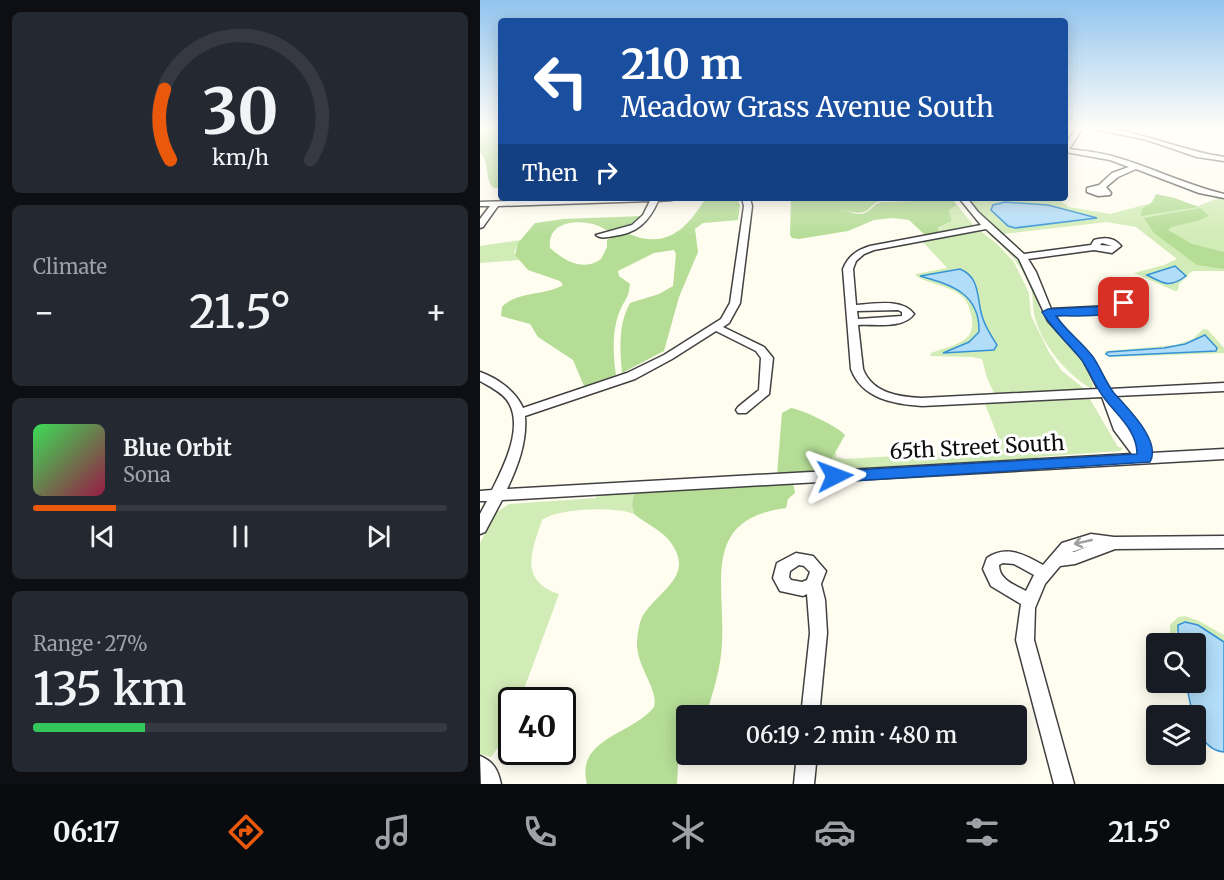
<!DOCTYPE html>
<meta charset="utf-8">
<style>
:root{--surface:#171b24;--page:#242831;--text:#f1f3f6;--muted:#9ea1a6;--line:#363941;--accent:#ea580c}
body{margin:0;font-family:Merriweather,serif;background:var(--page);color:var(--text);height:100vh;display:flex;flex-direction:column;font-size:22px;white-space:nowrap}
*{box-sizing:border-box;margin:0}
p{font-size:20px;color:var(--muted)}
.icon{flex:none;width:33px;height:33px;fill:none;stroke:currentColor;stroke-width:2;stroke-linecap:round;stroke-linejoin:round}
.map{position:relative;flex:1;overflow:hidden}
.side{display:flex;flex-direction:column;gap:12px;padding:12px;background:#0d0f14;width:480px}
.side>*{flex:none}
.banner{position:absolute;left:18px;top:18px;width:570px;height:183px;border-radius:6px;box-shadow:0 3px 15px #0003;background:#1a4fa0;color:#fff;overflow:hidden}
.tools{position:absolute;left:666px;top:633px;display:grid;gap:12px}
.tools a{display:grid;place-items:center;width:60px;height:60px;border-radius:6px;background:var(--surface);box-shadow:0 3px 15px #0003;font-size:30px}
.speed{position:absolute;left:18px;top:687px;display:flex;gap:12px;font-size:30px;font-weight:700;text-align:center}
.speed>*{display:grid;place-content:center;width:78px;height:78px;border-radius:50%;background:var(--surface);box-shadow:0 3px 15px #0003;line-height:1}
.speed .limit{border:3px solid #111;border-radius:9px;background:#fff;color:#111}
.pin{position:absolute;display:grid;place-items:center;width:51px;height:51px;color:#fff;margin:-26px;border-radius:12px;box-shadow:0 3px 9px #0006}
.me{position:absolute;width:66px;margin:-33px;rotate:87deg;stroke-linejoin:round;filter:drop-shadow(0 0 4px #0008)}
.turn{display:flex;align-items:center;gap:21px;height:126px;padding:0 24px;font-size:27px}
.turn .icon{width:78px;height:78px;stroke-width:2.5}
.turn b{display:block;font-size:42px;line-height:51px}
.then{display:flex;align-items:center;height:57px;padding:0 24px;background:#0003;gap:12px;font-size:22px}
.big{font-size:45px;font-weight:600;line-height:1.1}
.side .widget{flex:1;display:flex;flex-direction:column;justify-content:center;gap:9px;min-width:0;padding:0 21px;border-radius:9px;background:var(--page)}
.side .dial{align-items:center;gap:0}
.dial svg{height:156px;overflow:visible;fill:none;stroke:var(--line);stroke-width:7;stroke-linecap:round;text-anchor:middle}
.dial text{fill:var(--text);stroke:none}
.song{display:flex;align-items:center;gap:18px}
.cover{width:72px;height:72px;border-radius:9px;background:linear-gradient(135deg,hsl(130 70% 55%),hsl(340 70% 35%))}
.played{height:6px;border-radius:3px;background:linear-gradient(90deg,var(--accent) 20%,var(--line) 20%)}
.keys{display:flex;justify-content:space-around;direction:ltr}
.heat{display:flex;justify-content:space-between;align-items:center;font-size:33px;direction:ltr}
.charge{height:9px;border-radius:4px;background:linear-gradient(90deg,#34c759 27%,var(--line) 0)}
.trip{position:absolute;left:196px;top:705px;width:351px;height:60px;border-radius:6px;background:var(--surface);box-shadow:0 3px 15px #0003;font-weight:600;line-height:60px;text-align:center}
.dock{display:flex;height:96px;justify-content:space-around;align-items:center;background:#090b0e;color:var(--muted)}
.dock .icon{width:42px;height:42px}
.dock .selected{color:var(--accent)}
.dock b{font-size:27px;color:var(--text)}
main{display:flex;flex:1;min-height:0}
.map>svg:first-child{display:block}
.green{fill:#d2ecb7;fill-rule:evenodd}
.forest{fill:#b5dd96}
.water{fill:#b2ddf9;stroke:#3592d4;stroke-width:1.5}
.lines{fill:none;stroke-linecap:round;stroke-linejoin:round}
.minor-casing{stroke:#414141;stroke-width:3}
.minor{fill:#fff;fill-rule:evenodd}
.oneway{stroke:#9f9f9f}
.route{fill:#1a73e8;stroke:#114b97;stroke-width:1.5}
.labels{text-anchor:middle;dominant-baseline:central;stroke-width:6;stroke-linejoin:round;paint-order:stroke}
.street-label{font-size:21px;fill:#0e0e0e;stroke:#fff}
</style>
<main>
<section class="side">
<div class="widget dial"><svg viewBox="0 0 100 80">
<path d="M14 69A42 42 0 1 1 86 69"/>
<path d="M14 69A42 42 0 0 1 11 33" stroke="#ea580c"/>
<text x="50" y="56" font-size="32" font-weight="700">30</text>
<text x="50" y="72" font-size="11">km/h</text>
</svg></div>
<div class="widget"><p>Climate</p>
<div class="heat"><a>−</a><b class="big">21.5°</b><a>+</a></div>
</div>
<div class="widget">
<div class="song"><i class="cover"></i><div><b>Blue Orbit</b><p>Sona</p></div></div>
<div class="played"></div>
<div class="keys"><svg class="icon" aria-label="previous" viewBox="0 0 24 24"><path d="M18 5L8 12l10 7zM5 5v14"/></svg><svg class="icon" aria-label="pause" viewBox="0 0 24 24"><path d="M8 5v14M16 5v14"/></svg><svg class="icon" aria-label="next" viewBox="0 0 24 24"><path d="M6 5l10 7-10 7zM19 5v14"/></svg></div>
</div>
<div class="widget"><p>Range · 27%</p><b class="big">135 km</b><div class="charge"></div></div>
</section>
<div class="map">
<svg width="744" height="784" viewBox="0 0 744 784">
<rect width="100%" height="100%" fill="#fffcf0"/>
<!-- green -->
<path class="green" d="M 741,197 L 744,198 L 744,271 L 712,271 L 699,284 L 698,290 L 695,291 L 654,273 L 684,265 L 697,259 L 656,227 L 627,222 L 523,234 L 502,215 L 489,198 L 576,198 L 589,207 L 630,214 L 668,204 L 667,205 L 710,204 L 718,206 Z
M 477,205 L 494,226 L 459,233 L 458,229 L 472,221 L 469,210 Z
M 499,230 L 516,243 L 534,262 L 549,293 L 551,316 L 569,352 L 582,371 L 606,390 L 515,395 L 507,378 L 502,359 L 492,357 L 450,356 L 451,353 C 472,345 499,343 491,314 C 489,306 486,298 479,294 C 466,285 449,284 436,276 L 436,274 L 467,268 L 442,241 Z
M 503,230 L 519,241 L 539,262 L 550,280 L 562,314 L 604,364 L 613,385 L 612,389 C 587,375 559,342 554,313 C 552,304 554,296 550,286 C 540,262 523,245 503,230 Z
M 41,240 L 34,252 L 40,260 L 0,263 L 0,246 Z
M 723,329 L 728,330 L 744,348 L 744,353 L 631,357 L 624,354 L 626,351 L 696,345 L 713,339 ZM 725,335 L 737,349 L 629,356 L 626,352 L 697,346 Z
M 610,399 L 638,447 L 643,448 L 640,451 L 557,457 L 558,460 L 350,472 L 351,460 L 356,451 L 356,457 L 365,459 L 518,450 L 521,448 L 520,442 L 505,404 Z
M 154,492 L 152,505 L 154,514 C 136,506 78,508 62,520 C 52,551 38,580 79,594 L 40,700 L 32,700 C 31,727 27,736 11,757 L 0,754 L 0,543 L 17,512 L 29,504 L 116,498 L 117,494 Z
M 705,616 L 719,621 L 744,635 L 744,642 L 718,625 L 696,631 L 698,643 L 690,643 L 690,625 L 698,617 Z"/>
<!-- forest -->
<path class="forest" d="M 0,127 L 21,127 L 21,188 L 14,188 C 4,180 10,161 0,152 Z
M 676,194 L 695,198 L 718,207 L 661,216 L 662,209 L 672,202 Z
M 235,198 L 257,198 L 260,205 L 258,220 L 223,223 L 215,229 L 218,252 L 199,297 L 184,351 L 142,373 C 140,349 138,325 150,303 L 179,294 L 193,286 L 196,254 L 194,250 L 174,253 L 138,271 L 139,276 L 150,284 C 148,301 145,298 139,313 C 132,331 133,356 136,375 L 104,386 L 93,360 L 58,337 L 50,324 L 21,316 L 22,307 C 37,291 65,296 83,285 L 80,281 L 48,270 L 35,255 L 38,243 L 55,223 L 83,219 L 163,216 C 155,223 145,230 133,231 C 126,231 122,227 116,225 C 97,219 67,221 70,248 C 85,261 103,272 121,259 L 127,247 L 127,240 C 149,227 148,237 168,239 C 195,242 211,221 224,201 Z
M 311,198 C 319,198 327,197 335,198 C 351,200 364,214 381,214 C 390,213 393,204 401,202 L 473,200 L 477,205 L 469,210 L 472,221 L 458,228 L 459,233 L 445,235 L 429,220 L 413,218 L 394,220 L 368,231 L 319,239 L 312,238 L 310,235 Z
M 341,198 L 473,198 L 473,199 L 400,201 C 392,203 390,210 384,212 C 370,216 352,204 341,198 Z
M 720,208 L 729,216 L 717,221 L 691,227 L 688,230 L 712,244 L 744,252 L 744,269 L 717,265 L 674,233 L 664,218 Z
M 311,408 C 323,410 357,426 365,435 L 352,458 L 350,472 L 297,475 L 302,413 Z
M 313,483 L 315,493 L 308,499 L 306,508 C 221,519 245,581 242,643 C 241,668 233,692 226,715 L 207,716 L 207,750 L 198,765 L 197,784 L 107,784 C 95,738 152,735 174,707 C 179,689 156,667 157,642 C 158,632 159,619 166,611 C 184,587 216,573 188,539 C 179,529 165,523 154,514 L 152,505 L 154,492 Z"/>
<!-- water -->
<path class="water" d="M 525,202 L 568,205 L 617,218 L 535,228 L 528,226 L 511,210 L 513,205 Z
M 695,266 L 706,276 C 690,288 684,284 667,275 Z
M 480,269 C 502,278 496,301 503,319 C 506,328 512,337 517,345 L 514,350 L 463,353 L 489,342 L 499,332 C 500,293 471,285 440,276 Z
M 725,335 L 737,348 L 736,351 L 629,356 L 626,354 L 628,352 L 684,348 L 705,344 Z
M 705,622 L 718,625 L 744,642 L 744,752 C 715,750 711,704 706,683 L 716,682 L 716,644 L 698,643 L 698,625 Z"/>
<g class="lines">
<!-- minor casing -->
<g class="minor-casing">
<path id="minor" d="M 598,127 L 604,127 L 589,149 C 604,151 620,152 635,157 C 671,167 706,185 744,194 L 744,198 L 719,193 L 656,169 L 638,177 L 626,187 L 631,193 L 630,195 L 618,196 L 607,192 L 607,188 L 619,185 L 632,173 L 649,167 L 630,160 L 585,152 L 585,144 Z
M 605,127 C 653,127 697,150 744,157 L 744,161 L 717,157 L 667,140 Z
M 115,198 L 196,198 L 192,200 L 178,201 C 169,222 157,233 134,236 C 127,237 121,239 116,235 L 152,225 L 163,215 L 170,201 L 18,206 L 3,227 L 0,228 L 0,219 L 10,206 L 0,206 L 0,202 Z
M 262,198 L 270,198 L 272,206 L 260,303 L 249,323 L 243,327 L 284,347 L 293,358 L 289,394 L 266,413 L 258,413 L 256,410 L 258,407 L 279,390 L 281,358 L 276,351 L 236,331 L 192,359 L 155,379 L 45,416 C 47,442 38,466 27,489 L 652,454 L 634,430 L 622,397 L 442,406 C 414,404 382,399 371,369 L 363,269 C 368,256 377,250 390,246 L 501,225 L 479,198 L 487,198 L 498,212 L 544,254 L 611,245 L 614,240 C 624,237 634,237 641,246 L 632,253 L 614,250 L 548,259 L 556,272 L 571,309 L 630,306 C 643,297 657,298 666,311 L 653,318 L 632,312 L 575,315 L 584,329 L 611,356 L 630,389 L 744,383 L 744,391 L 635,396 C 650,414 668,429 671,453 L 744,449 L 744,459 L 22,500 L 5,532 L 0,534 L 0,514 L 7,501 L 0,501 L 0,491 L 12,490 C 24,466 45,425 27,400 C 21,392 9,386 0,381 L 0,372 C 17,378 36,391 43,408 L 147,373 L 184,355 L 241,319 L 250,303 L 264,206 ZM 506,229 L 539,259 L 568,321 L 603,360 L 618,389 L 442,398 C 419,397 392,393 383,369 L 378,325 C 395,324 424,329 434,314 C 422,298 394,304 376,305 L 373,269 L 376,261 L 384,254 L 394,250 ZM 622,243 L 632,246 L 620,245 ZM 648,306 L 655,310 L 652,311 L 641,308 ZM 418,310 L 422,312 L 422,316 L 378,319 L 377,311 Z
M 611,534 L 634,537 L 744,536 L 744,548 L 635,549 L 595,564 L 580,566 L 565,584 L 555,608 L 554,640 L 594,784 L 574,784 L 536,640 L 541,604 L 511,586 L 503,569 L 507,558 C 526,545 544,554 563,565 L 582,543 ZM 609,546 L 594,552 L 592,552 ZM 523,563 L 534,564 L 554,575 L 546,591 C 535,585 519,580 519,565 Z
M 316,553 L 333,556 L 346,571 L 341,584 L 345,600 L 347,633 L 339,716 L 321,716 L 330,633 L 327,594 L 323,596 L 300,591 L 293,578 L 297,563 ZM 319,565 L 324,566 L 330,572 L 327,580 L 322,582 L 311,580 L 309,577 L 310,571 Z
M 317,754 L 337,754 L 334,784 L 314,784 Z
M 0,756 C 14,762 18,770 21,784 L 1,784 Z"/>
</g>
<!-- minor -->
<use href="#minor" class="minor"/>
</g>
<!-- one-way arrows -->
<defs><path id="oneway-shaft" d="M-6 0H5M1.5-3L5.5 0L1.5 3" fill="none" stroke-width="1.6" stroke-linecap="round" stroke-linejoin="round" transform="scale(1.5)"/></defs>
<use class="oneway" href="#oneway-shaft" transform="translate(603 542) rotate(167)"/>
<!-- sky -->
<linearGradient id="sky" x2="0" y2="1"><stop stop-color="#92c4ef"/><stop offset="0.54" stop-color="#fffef8"/><stop offset="1" stop-color="#fffef8" stop-opacity="0"/></linearGradient>
<rect width="744" height="237" fill="url(#sky)"/>
<!-- route -->
<path class="route" d="M 644,299 L 650,303 C 633,320 599,315 576,316 C 586,331 602,342 613,357 C 621,368 625,382 634,393 C 647,408 682,441 670,462 L 355,482 L 349,480 L 347,476 L 349,472 L 355,471 L 657,454 C 657,429 635,414 622,395 C 614,384 609,370 601,359 C 588,343 573,330 562,312 L 568,309 L 630,306 Z"/>
<g class="labels">
<!-- street labels -->
<g class="street-label">
<text transform="translate(497 447) rotate(-3)">65th Street South</text>
</g>
</g>
</svg>
<div class="tools">
<a><svg class="icon" aria-label="search" viewBox="0 0 24 24"><circle cx="10" cy="10" r="6"/><path d="M15 15l6 6"/></svg></a>
<a><svg class="icon" aria-label="layers" viewBox="0 0 24 24"><path d="M12 4l9 5-9 5-9-5zM3 14l9 5 9-5"/></svg></a>
</div>
<div class="speed"><div class="limit">40</div></div>
<div class="pin" style="left:644px;top:303px;background:#d93025"><svg class="icon" aria-label="arrive" viewBox="0 0 24 24"><path d="M6 21V4h12l-3 4 3 4H6"/></svg></div>
<svg class="me" style="left:355px;top:476px" viewBox="-20 -20 40 40"><path d="M0-17L14 15 0 8-14 15z" fill="#1a73e8" stroke="#fff" stroke-width="4"/></svg>
<div class="trip">06:19 · 2 min · 480 m</div>
<div class="banner">
<div class="turn"><svg class="icon" aria-label="left" viewBox="0 0 24 24"><path d="M17 20v-9H6M10 6l-5 5 5 5"/></svg><div><b>210 m</b>Meadow Grass Avenue South</div></div>
<div class="then">Then<svg class="icon" aria-label="right" viewBox="0 0 24 24"><path d="M7 20v-9h11M14 6l5 5-5 5"/></svg></div>
</div>
</div>
</main>
<nav class="dock">
<b>06:17</b>
<svg class="icon selected" aria-label="directions" viewBox="0 0 24 24"><path d="M12 3l9 9-9 9-9-9zM9 14v-3h6M13 9l2 2-2 2"/></svg>
<svg class="icon" aria-label="music" viewBox="0 0 24 24"><path d="M9 18V5l10-2v13"/><circle cx="6" cy="18" r="3"/><circle cx="16" cy="16" r="3"/></svg>
<svg class="icon" aria-label="phone" viewBox="0 0 24 24"><path d="M5 4h4l2 5-3 2q2 4 5 5l2-3 5 2v4C11 20 4 13 5 4z"/></svg>
<svg class="icon" aria-label="climate" viewBox="0 0 24 24"><path d="M12 3v18M4 7l16 10M4 17L20 7"/></svg>
<svg class="icon" aria-label="car" viewBox="0 0 24 24"><path d="M5 17H2v-5l4-1 3-4h7l3 4 3 1v5h-3M9 17h6M6 11h13"/><circle cx="7" cy="17" r="2"/><circle cx="17" cy="17" r="2"/></svg>
<svg class="icon" aria-label="filters" viewBox="0 0 24 24"><path d="M4 7h16M4 17h16"/><circle cx="9" cy="7" r="2"/><circle cx="15" cy="17" r="2"/></svg>
<b>21.5°</b>
</nav>
